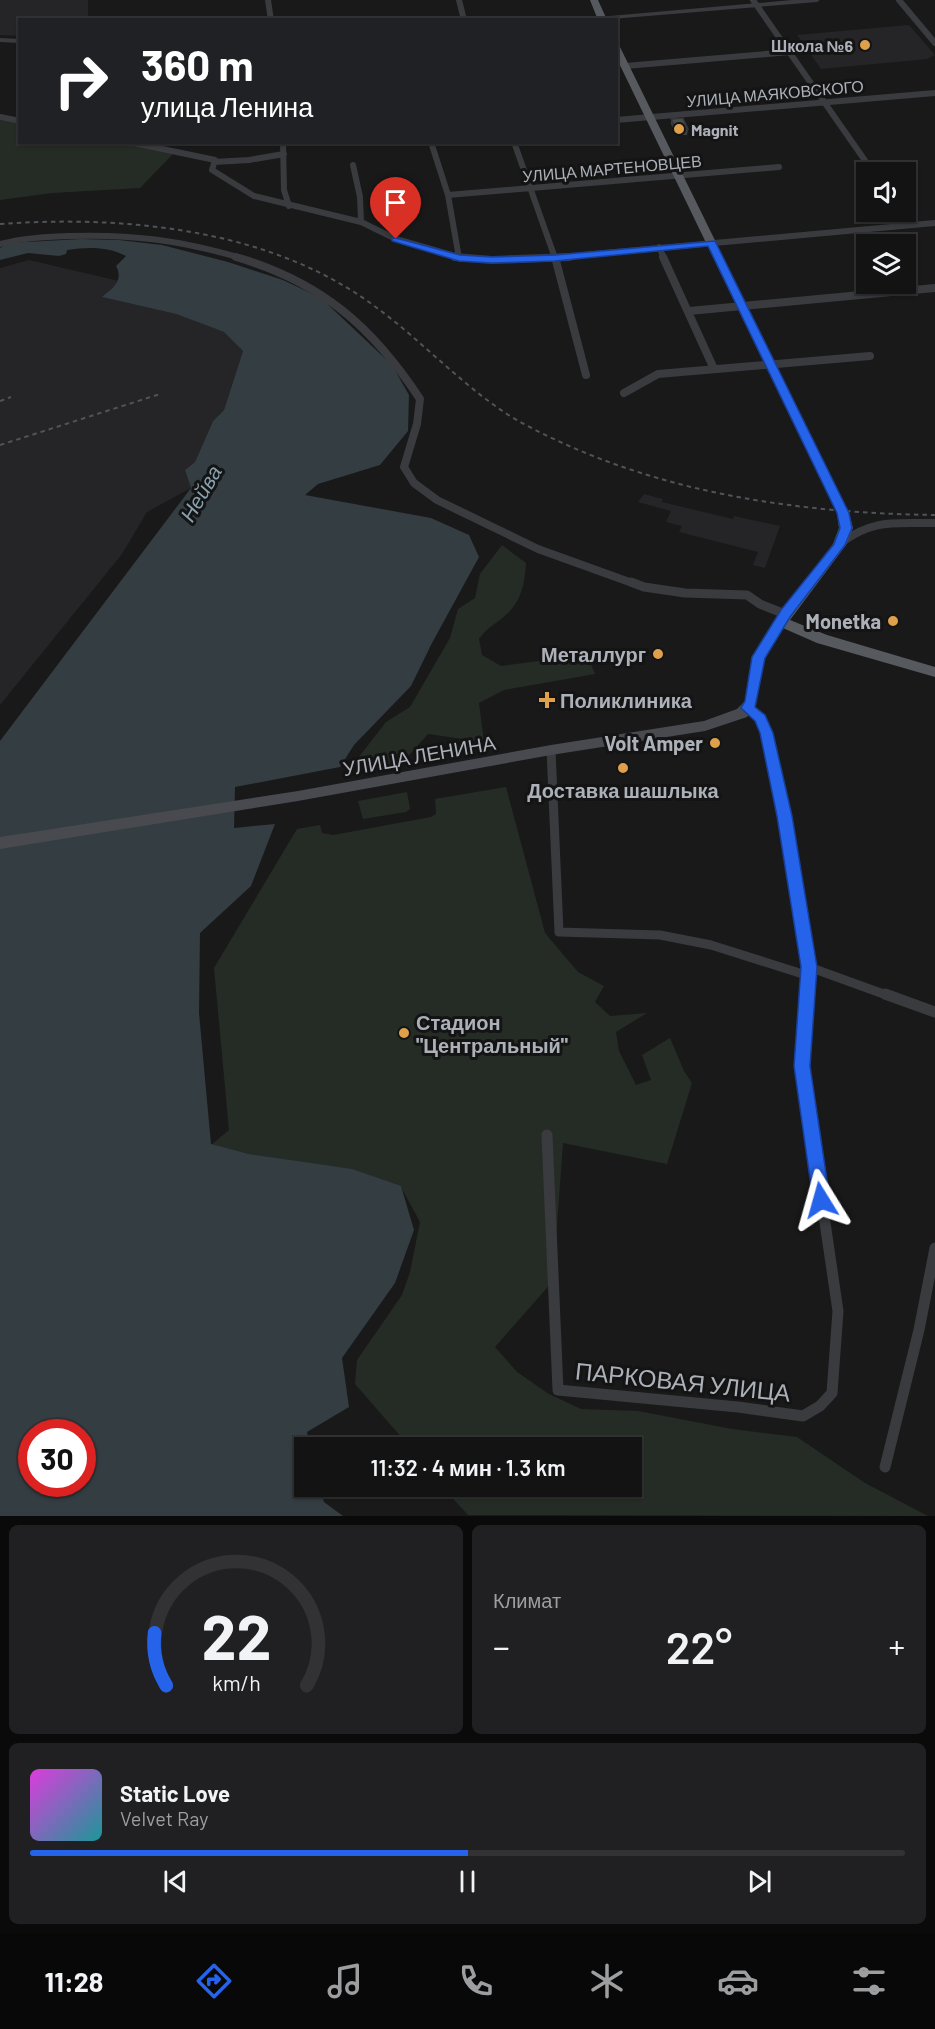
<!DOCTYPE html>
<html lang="ru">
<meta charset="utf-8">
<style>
:root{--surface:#131314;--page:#202022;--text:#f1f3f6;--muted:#9d9ea0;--line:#323234;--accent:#2563eb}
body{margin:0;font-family:Barlow,sans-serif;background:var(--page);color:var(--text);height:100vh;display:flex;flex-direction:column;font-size:22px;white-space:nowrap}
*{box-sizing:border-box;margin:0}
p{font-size:20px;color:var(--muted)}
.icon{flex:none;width:33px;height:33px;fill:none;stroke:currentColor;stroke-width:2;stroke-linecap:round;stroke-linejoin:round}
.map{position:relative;height:1516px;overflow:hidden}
.side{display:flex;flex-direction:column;gap:9px;padding:9px;background:#0a0a0b;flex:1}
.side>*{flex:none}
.top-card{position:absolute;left:18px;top:18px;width:600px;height:126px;border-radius:0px;box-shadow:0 2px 4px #0004,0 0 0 2px var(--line);background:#202124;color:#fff;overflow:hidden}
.fabs{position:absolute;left:856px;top:162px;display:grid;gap:12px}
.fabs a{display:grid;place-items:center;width:60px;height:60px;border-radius:0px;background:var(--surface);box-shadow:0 2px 4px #0004,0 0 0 2px var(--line);font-size:30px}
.speed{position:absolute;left:18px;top:1419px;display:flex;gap:12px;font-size:30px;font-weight:700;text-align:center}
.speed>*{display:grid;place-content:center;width:78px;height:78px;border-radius:50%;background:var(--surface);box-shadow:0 2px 4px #0004,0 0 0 2px var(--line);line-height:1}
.speed .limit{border:9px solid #d22;background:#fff;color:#111}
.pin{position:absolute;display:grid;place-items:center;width:51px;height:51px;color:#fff;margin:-62px -26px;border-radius:50% 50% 50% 0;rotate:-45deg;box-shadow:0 0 6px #0007}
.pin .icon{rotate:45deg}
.me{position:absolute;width:66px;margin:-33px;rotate:352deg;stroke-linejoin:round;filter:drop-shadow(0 0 4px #0008)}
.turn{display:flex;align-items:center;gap:21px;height:126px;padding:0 24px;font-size:27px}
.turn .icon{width:78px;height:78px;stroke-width:2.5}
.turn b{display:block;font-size:42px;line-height:51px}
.big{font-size:45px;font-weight:600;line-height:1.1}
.side .card{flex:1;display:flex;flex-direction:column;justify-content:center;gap:9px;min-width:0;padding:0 21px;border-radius:9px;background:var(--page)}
.side .dial{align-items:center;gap:0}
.dial svg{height:156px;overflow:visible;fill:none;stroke:var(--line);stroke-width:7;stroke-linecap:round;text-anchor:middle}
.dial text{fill:var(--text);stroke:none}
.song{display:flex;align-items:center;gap:18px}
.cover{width:72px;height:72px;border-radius:9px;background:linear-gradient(135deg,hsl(300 70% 55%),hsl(180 70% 35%))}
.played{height:6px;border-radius:3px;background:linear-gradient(90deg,var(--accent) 50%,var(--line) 50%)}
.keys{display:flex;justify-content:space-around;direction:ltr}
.heat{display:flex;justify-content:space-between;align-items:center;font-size:33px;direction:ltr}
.side .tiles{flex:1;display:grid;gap:9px;grid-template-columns:1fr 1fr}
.card:last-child{grid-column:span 2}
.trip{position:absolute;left:294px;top:1437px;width:348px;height:60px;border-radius:0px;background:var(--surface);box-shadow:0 2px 4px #0004,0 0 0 2px var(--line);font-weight:600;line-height:60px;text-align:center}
.tab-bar{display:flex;height:96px;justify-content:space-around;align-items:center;background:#080808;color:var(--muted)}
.tab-bar .icon{width:42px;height:42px}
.tab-bar .current{color:var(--accent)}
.tab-bar b{font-size:27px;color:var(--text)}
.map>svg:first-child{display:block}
.built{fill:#252527}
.green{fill:#252c25}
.water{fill:#333d42;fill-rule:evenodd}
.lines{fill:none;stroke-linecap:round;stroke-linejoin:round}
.minor-far3{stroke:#3a3b3f;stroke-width:6}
.minor-far2{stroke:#3a3b3f;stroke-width:8}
.minor-far1{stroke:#3a3b3f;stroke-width:9}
.minor{stroke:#3a3b3f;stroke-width:11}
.tertiary{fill:#3a3b3f;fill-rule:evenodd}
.secondary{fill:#484a4f;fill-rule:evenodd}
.primary{fill:#56595e;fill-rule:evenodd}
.rail{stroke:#515358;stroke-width:2;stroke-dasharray:4.5 4;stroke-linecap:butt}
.wall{fill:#3e3f42}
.building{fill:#48494d;stroke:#323336;stroke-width:1.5}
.route{fill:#2563eb;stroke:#184099;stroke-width:1.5}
.poi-dot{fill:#dfa04c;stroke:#141415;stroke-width:2}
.labels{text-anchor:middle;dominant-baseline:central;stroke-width:6;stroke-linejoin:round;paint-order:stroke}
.far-poi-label{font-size:16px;font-weight:bold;fill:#acb1b9;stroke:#141415;text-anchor:end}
.far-street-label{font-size:16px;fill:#acb1b9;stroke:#141415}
.poi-label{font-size:20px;font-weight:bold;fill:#acb1b9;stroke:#141415;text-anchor:end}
.street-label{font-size:20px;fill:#acb1b9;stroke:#141415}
.water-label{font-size:21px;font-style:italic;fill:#87a1b0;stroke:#141415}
.near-street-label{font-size:24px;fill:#acb1b9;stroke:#141415}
</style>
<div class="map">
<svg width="935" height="1516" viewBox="0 0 935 1516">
<rect width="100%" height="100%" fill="#19191a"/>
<!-- built -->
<path class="built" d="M 88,0 L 88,19 L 20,20 L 19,36 L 0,35 L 0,0 Z
M 909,25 L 935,55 L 927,59 L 821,69 L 797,35 Z
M 29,260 L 119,281 L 103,297 L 176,314 L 224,332 L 243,351 L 224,410 L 213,421 L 195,462 L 185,470 L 191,488 L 147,512 L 122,554 L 0,705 L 0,268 Z
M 644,494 L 663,499 L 662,502 L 733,519 L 734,516 L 780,526 L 765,568 L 753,565 L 758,552 L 679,532 L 682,526 L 666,522 L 671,511 L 638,502 Z"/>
<!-- green -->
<path class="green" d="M 0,120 L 19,124 L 20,142 L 118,143 L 174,153 L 140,188 L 52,193 L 0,200 Z
M 502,545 L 526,563 C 525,581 522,600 508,613 C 498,623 488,626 479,639 L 482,655 L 501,666 L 587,655 L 595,674 L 504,690 L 479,703 L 484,742 L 428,734 L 402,763 L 348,771 L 386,722 L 410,707 L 450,638 L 458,609 L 475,598 L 480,574 Z
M 506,787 L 545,933 L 578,972 L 604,986 L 595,1002 L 610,1016 L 647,1013 L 616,1032 L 619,1051 L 636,1085 L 651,1080 L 642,1055 L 670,1038 L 684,1071 L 692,1083 L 667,1164 L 563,1143 L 553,1281 L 495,1347 L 517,1372 L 549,1394 L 581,1409 L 638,1411 L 732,1429 L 797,1437 L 865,1483 L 928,1516 L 468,1515 L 442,1487 L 632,1486 L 632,1448 L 410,1447 L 355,1384 L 357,1360 L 402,1295 L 410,1272 L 420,1222 L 401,1187 L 352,1170 L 249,1154 L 211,1145 L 229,1130 L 214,968 L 297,829 L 320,825 L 322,833 L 333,835 L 431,817 L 436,814 L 435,799 Z
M 407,792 L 410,809 L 406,812 L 363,819 L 358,801 Z"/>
<!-- water -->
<path class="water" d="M 81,239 L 119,240 L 162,245 L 228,262 L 283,280 L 321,298 L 392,365 L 409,395 L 408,431 L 380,465 L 318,484 L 305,495 L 431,518 L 469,535 L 479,557 L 432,643 L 411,686 L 354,745 L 340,767 L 235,787 L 234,828 L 275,824 L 251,886 L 200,933 L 199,1013 L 211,1144 L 249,1154 L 352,1169 L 401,1186 L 414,1230 L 395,1283 L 342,1358 L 349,1407 L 307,1432 L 310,1447 L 304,1448 L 304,1486 L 320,1487 L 324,1502 L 343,1516 L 0,1516 L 0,741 L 191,488 L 185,470 L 195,462 L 213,421 L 224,410 L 243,351 L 224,332 L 176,314 L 102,297 C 113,287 124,281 116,266 L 126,256 C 107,246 87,247 67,250 L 66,254 L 59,256 L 28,253 L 0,260 L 0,248 L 8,243 ZM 32,1432 L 82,1432 L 82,1484 L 32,1484 Z"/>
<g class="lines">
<!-- minor-far3 -->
<path class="minor-far3" d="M 268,0 L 271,20
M 459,0 L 464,20
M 753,0 L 873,172
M 899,0 L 935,43
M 625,66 L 790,52
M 0,117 L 20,121
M 616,120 L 935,93
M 129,142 L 215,160 L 212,170 L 254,196 L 361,222 L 396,239 L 462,258
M 283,142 L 284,190 L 289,206
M 431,142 L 448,195 L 459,258
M 514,142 L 555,258
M 214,162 L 249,160 L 284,154
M 353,165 L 360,197 L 361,222
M 448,195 L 779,167
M 899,212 L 909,225
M 0,244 C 23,238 45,237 68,236 C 132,234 179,240 241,258
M 659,247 L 664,258
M 549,258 L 935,223"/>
<!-- minor-far2 -->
<path class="minor-far2" d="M 236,257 C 321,282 372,326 420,399 L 417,424 L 404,467 L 414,483 L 437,500 L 538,549 L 635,584
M 455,257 L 492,260 L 569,257
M 555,257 L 586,375
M 663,257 L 714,369
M 689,311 L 935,288
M 624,393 L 658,374 L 870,356
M 841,543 C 874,518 896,524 935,523"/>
<!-- minor-far1 -->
<path class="minor-far1" d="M 631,582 L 644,587 L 685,593 L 747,595 L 760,604 L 785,614
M 747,708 L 760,718 L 766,733 L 784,816 L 809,967 L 807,996
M 551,750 L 559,932 L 660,935 L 711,945 L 809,976
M 809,967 L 889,996"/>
<!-- minor -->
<path class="minor" d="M 885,994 L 935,1012
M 547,1135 L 558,1390 L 738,1407 L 803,1416 L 820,1406 L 832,1393 L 838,1311 L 802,1066 L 807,994
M 885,1467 L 919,1330 L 935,1248"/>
<!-- tertiary -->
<path class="tertiary" d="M 792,0 L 820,0 L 817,2 L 599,20 L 564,20 Z
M 0,38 L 20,39 L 20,43 L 0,42 Z"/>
<!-- secondary -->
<path class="secondary" d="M 781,618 L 787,622 L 764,658 L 756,705 L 747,717 L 705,731 L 551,755 L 298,801 L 0,849 L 0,837 L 298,791 L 551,745 L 704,721 L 737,709 L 745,701 L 752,657 L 777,619 Z"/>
<!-- primary -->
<path class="primary" d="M 590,0 L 598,0 L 607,20 L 598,20 Z
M 616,44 L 620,47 L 849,513 L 853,528 L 846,545 L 790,620 L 827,635 L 935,667 L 935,677 L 817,643 L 776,625 L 774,622 L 833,544 L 839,528 L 837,513 L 616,57 Z"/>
<!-- rail -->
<path class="rail" d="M 0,224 C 126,215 273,229 377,308 C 425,343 473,397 524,424 C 651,492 793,513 935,515
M 0,401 L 11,397
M 0,445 L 160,394"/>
</g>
<!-- wall -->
<path class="wall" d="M 671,119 L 688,129 L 687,135 L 676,135 L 671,124 Z"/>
<!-- building -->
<path class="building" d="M 683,118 L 688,129 L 676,130 L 671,119 Z"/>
<!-- route -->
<path class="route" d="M 392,237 L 460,255 L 492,257 L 555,255 L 715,241 L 849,513 L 852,528 L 845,545 L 790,617 L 765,658 L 755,707 L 765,715 L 773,733 L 792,816 L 817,967 L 810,1066 L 830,1200 L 827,1206 L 821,1208 L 815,1206 L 813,1200 L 794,1066 L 801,967 L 777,816 L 760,733 L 755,721 L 741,708 L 745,701 L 752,657 L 781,610 L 834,544 L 840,528 L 837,513 L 708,246 L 555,261 L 492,263 L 459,261 L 392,241 Z"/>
<!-- markers -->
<g class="poi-dot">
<circle cx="865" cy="45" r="6"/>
<circle cx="679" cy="129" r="6"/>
<circle cx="893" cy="621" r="6"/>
<circle cx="658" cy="654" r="6"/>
<path d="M544 691h6v6h6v6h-6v6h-6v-6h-6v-6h6z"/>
<circle cx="715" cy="743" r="6"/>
<circle cx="623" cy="768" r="6"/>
<circle cx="404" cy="1033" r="6"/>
</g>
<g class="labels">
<!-- far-poi labels -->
<g class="far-poi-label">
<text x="853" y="45">Школа №6</text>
<text x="691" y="129" text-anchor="start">Magnit</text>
</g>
<!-- far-street labels -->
<g class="far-street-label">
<text transform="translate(775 93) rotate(-5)">УЛИЦА МАЯКОВСКОГО</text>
<text transform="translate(612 168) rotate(-5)">УЛИЦА МАРТЕНОВЦЕВ</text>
</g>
<!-- poi labels -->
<g class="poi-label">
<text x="881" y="621">Monetka</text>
<text x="646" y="654">Металлург</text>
<text x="560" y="700" text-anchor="start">Поликлиника</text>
<text x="703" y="743">Volt Amper</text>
<text x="623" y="790" text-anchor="middle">Доставка шашлыка</text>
<text x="416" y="1022" text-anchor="start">Стадион<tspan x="416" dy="23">"Центральный"</tspan></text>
</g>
<!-- street labels -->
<g class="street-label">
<text transform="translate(419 755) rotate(-10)">УЛИЦА ЛЕНИНА</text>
</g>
<!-- water labels -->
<g class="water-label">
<text transform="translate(200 493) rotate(-60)">Нейва</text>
</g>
<!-- near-street labels -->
<g class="near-street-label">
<text transform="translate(683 1381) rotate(6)">ПАРКОВАЯ УЛИЦА</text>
</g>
</g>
</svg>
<div class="fabs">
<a><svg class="icon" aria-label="sound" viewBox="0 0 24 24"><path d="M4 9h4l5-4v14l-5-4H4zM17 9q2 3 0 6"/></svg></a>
<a><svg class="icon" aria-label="layers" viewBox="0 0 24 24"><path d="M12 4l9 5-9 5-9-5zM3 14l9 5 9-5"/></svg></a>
</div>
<div class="speed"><div class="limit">30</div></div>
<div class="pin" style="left:396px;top:239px;background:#d93025"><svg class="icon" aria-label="arrive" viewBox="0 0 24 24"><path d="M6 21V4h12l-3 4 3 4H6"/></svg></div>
<svg class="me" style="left:821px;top:1200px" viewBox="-20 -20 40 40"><path d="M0-17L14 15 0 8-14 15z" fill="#2563eb" stroke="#fff" stroke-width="4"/></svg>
<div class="trip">11:32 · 4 мин · 1.3 km</div>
<div class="top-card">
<div class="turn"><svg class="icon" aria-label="right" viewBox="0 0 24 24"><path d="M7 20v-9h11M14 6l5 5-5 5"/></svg><div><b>360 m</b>улица Ленина</div></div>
</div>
</div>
<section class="side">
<div class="tiles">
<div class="card dial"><svg viewBox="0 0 100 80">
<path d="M14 69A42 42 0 1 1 86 69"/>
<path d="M14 69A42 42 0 0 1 8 42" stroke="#2563eb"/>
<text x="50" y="56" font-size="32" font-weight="700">22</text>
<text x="50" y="72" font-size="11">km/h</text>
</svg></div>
<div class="card"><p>Климат</p>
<div class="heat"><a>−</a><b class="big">22°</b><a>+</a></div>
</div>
<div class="card">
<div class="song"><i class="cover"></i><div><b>Static Love</b><p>Velvet Ray</p></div></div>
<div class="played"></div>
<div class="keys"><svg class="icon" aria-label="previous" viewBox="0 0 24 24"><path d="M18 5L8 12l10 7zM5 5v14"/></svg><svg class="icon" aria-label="pause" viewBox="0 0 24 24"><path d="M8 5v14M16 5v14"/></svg><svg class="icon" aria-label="next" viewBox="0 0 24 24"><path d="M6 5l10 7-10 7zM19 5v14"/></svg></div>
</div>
</div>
</section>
<nav class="tab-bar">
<b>11:28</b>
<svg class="icon current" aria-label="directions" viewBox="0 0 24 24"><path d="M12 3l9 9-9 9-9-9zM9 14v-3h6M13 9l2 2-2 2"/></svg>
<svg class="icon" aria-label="music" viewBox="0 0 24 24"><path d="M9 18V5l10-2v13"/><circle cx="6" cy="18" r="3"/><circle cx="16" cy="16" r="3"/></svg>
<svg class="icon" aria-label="phone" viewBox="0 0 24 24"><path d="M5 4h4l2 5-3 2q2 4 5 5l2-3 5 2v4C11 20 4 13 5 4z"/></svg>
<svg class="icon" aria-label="climate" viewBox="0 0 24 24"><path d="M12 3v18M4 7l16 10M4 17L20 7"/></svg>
<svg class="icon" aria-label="car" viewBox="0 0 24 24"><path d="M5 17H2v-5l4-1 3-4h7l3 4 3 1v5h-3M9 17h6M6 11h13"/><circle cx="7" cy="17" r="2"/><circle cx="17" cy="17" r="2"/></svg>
<svg class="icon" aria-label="filters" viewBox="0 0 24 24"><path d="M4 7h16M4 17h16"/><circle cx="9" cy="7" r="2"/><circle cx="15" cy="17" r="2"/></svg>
</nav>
